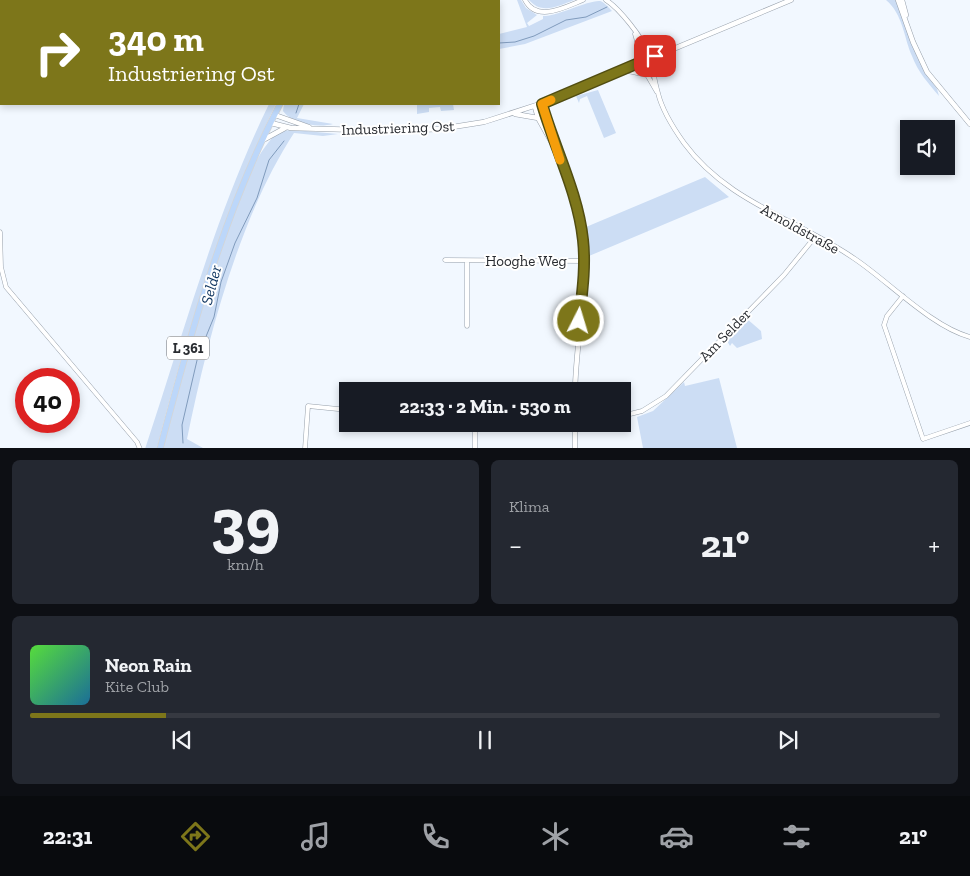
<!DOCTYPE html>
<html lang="de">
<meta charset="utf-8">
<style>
:root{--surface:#171b24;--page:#242831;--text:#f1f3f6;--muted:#9ea1a6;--line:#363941;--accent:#7d761a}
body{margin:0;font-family:"Zilla Slab",serif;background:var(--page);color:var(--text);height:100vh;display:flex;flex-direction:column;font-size:19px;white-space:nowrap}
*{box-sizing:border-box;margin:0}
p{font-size:16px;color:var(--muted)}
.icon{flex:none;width:28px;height:28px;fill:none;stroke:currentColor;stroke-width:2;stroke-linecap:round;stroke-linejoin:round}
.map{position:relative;height:448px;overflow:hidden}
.sheet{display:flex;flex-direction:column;gap:12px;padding:12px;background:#0d0f14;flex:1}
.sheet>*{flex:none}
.hud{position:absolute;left:0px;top:0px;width:500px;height:105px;box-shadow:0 2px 8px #0003;background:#7d761a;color:#fff;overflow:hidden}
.controls{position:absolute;left:900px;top:120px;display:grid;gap:10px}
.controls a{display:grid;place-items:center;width:55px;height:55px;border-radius:0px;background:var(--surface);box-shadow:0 2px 8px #0003;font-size:25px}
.speed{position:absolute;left:15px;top:368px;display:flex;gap:10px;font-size:25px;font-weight:700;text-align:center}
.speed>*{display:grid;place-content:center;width:65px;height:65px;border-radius:50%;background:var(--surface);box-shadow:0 2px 8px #0003;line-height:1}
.speed .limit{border:8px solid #d22;background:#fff;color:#111}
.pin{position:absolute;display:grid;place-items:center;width:42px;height:42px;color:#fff;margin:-21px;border-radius:10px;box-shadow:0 2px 8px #0006}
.me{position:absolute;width:55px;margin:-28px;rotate:5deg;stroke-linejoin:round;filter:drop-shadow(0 0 4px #0008)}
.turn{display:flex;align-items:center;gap:18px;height:105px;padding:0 25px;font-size:22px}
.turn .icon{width:65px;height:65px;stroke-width:2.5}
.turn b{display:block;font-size:35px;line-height:42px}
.big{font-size:38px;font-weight:800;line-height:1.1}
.sheet .tile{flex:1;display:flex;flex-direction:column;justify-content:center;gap:8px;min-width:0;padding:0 18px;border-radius:8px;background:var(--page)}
.sheet .dial{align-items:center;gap:0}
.dial b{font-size:65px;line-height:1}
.song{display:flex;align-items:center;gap:15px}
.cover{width:60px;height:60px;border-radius:8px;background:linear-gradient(135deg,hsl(110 70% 55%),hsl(200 70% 35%))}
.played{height:5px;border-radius:2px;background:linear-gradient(90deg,var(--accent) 15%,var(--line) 15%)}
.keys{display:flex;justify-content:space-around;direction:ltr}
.heat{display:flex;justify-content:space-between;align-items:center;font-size:28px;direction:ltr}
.sheet .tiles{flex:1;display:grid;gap:12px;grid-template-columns:1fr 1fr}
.tile:last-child{grid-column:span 2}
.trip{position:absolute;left:339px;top:382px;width:292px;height:50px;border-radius:0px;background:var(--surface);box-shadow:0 2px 8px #0003;font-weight:800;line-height:50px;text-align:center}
.dock{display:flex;height:80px;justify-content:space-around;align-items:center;background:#090b0e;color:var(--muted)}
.dock .icon{width:35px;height:35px}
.dock .selected{color:var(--accent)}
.dock b{font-size:22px;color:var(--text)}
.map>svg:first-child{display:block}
.green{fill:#ccddf4}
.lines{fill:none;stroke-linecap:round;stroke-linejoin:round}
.stream{stroke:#809bbc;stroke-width:1}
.minor-casing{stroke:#97a0ab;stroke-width:5}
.tertiary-casing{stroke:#97a0ab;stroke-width:5.5}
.primary-casing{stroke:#d4d5d6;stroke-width:7}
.minor{stroke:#fff;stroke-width:4}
.tertiary{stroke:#fff;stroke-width:4.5}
.primary{stroke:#bcd7fa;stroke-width:5.5}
.route-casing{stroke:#514d11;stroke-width:12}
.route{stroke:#7d761a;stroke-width:9}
.slow{stroke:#f59e0b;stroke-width:9}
.labels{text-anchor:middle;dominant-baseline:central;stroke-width:4;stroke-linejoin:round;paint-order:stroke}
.shield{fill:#fff;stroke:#696b6f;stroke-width:1}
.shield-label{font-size:14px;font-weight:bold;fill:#292c31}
.street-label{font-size:15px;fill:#292c31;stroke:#fff}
.water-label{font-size:16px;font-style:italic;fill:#0d335e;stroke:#fff}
</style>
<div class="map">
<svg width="970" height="449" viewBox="0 0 970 449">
<rect width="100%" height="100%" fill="#f2f8ff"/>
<!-- green -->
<path class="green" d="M 517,0 L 521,0 L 526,8 L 537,15 L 527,23 L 529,26 L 543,19 L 543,16 C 559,16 588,0 600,1 C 604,2 609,8 612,11 L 525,44 L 499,49 L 499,34 L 527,27 Z
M 529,0 L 574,0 C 558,6 542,15 529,0 Z
M 886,0 L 896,0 L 917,57 L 937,89 L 939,96 C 928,83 918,72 912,56 C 904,38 903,14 886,0 Z
M 598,90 L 616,133 L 604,138 L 587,96 L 580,99 L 579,103 L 576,96 Z
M 269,104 L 276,104 C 223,212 187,332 157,448 L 145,449 C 184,332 215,215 269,104 Z
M 284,104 L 304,104 L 297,118 L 333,124 C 318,128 292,124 283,111 Z
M 417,104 L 453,104 L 454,110 L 441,111 L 440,107 L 429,108 L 429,112 L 417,114 Z
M 294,130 L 338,134 L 323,136 L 294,133 C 239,217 207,341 187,439 L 203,448 L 163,449 C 184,370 205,291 234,214 C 246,184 255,153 279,131 Z
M 705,177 L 729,197 L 589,256 L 586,227 Z
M 746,318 L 761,331 L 762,339 L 737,348 L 732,343 L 730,346 L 726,339 Z
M 719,378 L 737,448 L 643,448 L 637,417 L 653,411 L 684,382 L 685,386 Z"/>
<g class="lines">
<!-- stream -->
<path class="stream" d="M 499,43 L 515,42 L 534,36 L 566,20 L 586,17 L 607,7
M 296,113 L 299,104
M 183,443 L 182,425 L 198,356 L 214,317 L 221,282 L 235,243 L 257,198 L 269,160 L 284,141"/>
<!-- minor casing -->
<g class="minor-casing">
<path id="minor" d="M 49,0 L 50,1
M 525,0 C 537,23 565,7 583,0
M 606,0 C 619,8 643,38 648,53 C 653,66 654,80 658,93 C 662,110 674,129 684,143 C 727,202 797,219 855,259 C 888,281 932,327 970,337
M 635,34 L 646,73 L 657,92
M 645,45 L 652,49 L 669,50
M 0,58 L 1,58
M 623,70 L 647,75
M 0,232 L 1,267 L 6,287 L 137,442 L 140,449
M 445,260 L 584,261
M 903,296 L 887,316 L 884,325 L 923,439 L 970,423
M 467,326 L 467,261
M 622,416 L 642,411 L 666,396 L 784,275 L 815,237
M 475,424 L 475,449
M 305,449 L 308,406 L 348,410"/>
</g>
<!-- tertiary casing -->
<g class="tertiary-casing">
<path id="tertiary" d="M 898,0 L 913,42 L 927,72 L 970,124
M 902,0 L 906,15
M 542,104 C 555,148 578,192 583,239 C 588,289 576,341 575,391
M 535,107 L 538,118 L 552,143
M 515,114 L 538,118
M 275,115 L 309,127
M 271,123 L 291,128 L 394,131 L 440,129 L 484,122 L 546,102 L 791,0
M 263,140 L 285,128
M 575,424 L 575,449"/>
</g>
<!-- primary casing -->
<g class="primary-casing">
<path id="primary" d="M 337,1 L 338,0
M 160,449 C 191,331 224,212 280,104"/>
</g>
<!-- minor -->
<use href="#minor" class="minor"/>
<!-- tertiary -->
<use href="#tertiary" class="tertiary"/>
<!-- primary -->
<use href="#primary" class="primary"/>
</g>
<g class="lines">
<!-- route casing -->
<g class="route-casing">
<path id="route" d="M 579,321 C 582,294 586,267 583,240 C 578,193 555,149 542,104 L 655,56"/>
</g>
<!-- route -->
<use href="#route" class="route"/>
<!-- slow -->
<path class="slow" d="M 551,100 L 542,104 L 560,160"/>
</g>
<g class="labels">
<!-- shield labels -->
<rect class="shield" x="167" y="336.5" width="42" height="23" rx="4"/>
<g class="shield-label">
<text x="188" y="348">L 361</text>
</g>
<!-- street labels -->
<g class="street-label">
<text transform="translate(398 128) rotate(-2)">Industriering Ost</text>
<text transform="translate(800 229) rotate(29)">Arnoldstraße</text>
<text x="526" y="261">Hooghe Weg</text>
<text transform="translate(725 335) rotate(-46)">Am Selder</text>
</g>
<!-- water labels -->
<g class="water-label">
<text transform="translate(211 285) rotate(-75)">Selder</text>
</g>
</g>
</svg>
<div class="controls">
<a><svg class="icon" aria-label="sound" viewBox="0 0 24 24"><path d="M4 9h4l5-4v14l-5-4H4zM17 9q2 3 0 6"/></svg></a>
</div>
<div class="speed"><div class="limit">40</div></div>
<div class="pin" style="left:655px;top:56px;background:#d93025"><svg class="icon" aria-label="arrive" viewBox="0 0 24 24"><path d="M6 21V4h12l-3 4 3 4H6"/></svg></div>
<svg class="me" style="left:579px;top:321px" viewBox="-20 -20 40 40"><circle r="17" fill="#7d761a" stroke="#fff" stroke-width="3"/><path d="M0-11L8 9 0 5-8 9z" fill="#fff"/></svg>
<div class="trip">22:33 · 2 Min. · 530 m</div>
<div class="hud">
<div class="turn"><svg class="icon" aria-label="right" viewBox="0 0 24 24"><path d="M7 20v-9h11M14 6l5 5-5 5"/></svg><div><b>340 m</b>Industriering Ost</div></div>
</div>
</div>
<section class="sheet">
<div class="tiles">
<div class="tile dial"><b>39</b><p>km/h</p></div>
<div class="tile"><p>Klima</p>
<div class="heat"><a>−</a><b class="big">21°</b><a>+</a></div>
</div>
<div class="tile">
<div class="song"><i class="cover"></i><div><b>Neon Rain</b><p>Kite Club</p></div></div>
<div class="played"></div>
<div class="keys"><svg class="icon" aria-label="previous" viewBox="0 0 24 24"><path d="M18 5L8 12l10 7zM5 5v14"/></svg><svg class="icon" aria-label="pause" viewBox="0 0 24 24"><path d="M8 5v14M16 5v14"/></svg><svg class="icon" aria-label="next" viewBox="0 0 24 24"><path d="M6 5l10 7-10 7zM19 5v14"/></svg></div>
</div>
</div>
</section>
<nav class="dock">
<b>22:31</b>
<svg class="icon selected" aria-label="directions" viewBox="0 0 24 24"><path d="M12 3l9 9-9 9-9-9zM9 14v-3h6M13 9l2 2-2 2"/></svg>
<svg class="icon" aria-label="music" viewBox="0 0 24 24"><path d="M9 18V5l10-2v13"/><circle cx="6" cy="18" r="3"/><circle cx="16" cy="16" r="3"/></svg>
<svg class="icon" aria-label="phone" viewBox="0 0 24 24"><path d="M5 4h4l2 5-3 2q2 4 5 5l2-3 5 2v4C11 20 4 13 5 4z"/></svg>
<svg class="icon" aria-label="climate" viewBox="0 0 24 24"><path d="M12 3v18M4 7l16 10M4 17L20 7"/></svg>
<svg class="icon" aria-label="car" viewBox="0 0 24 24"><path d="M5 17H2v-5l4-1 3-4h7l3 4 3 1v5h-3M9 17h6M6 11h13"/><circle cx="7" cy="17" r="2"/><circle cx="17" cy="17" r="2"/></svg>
<svg class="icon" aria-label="filters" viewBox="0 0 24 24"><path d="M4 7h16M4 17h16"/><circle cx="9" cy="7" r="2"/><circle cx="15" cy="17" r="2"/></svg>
<b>21°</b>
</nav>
